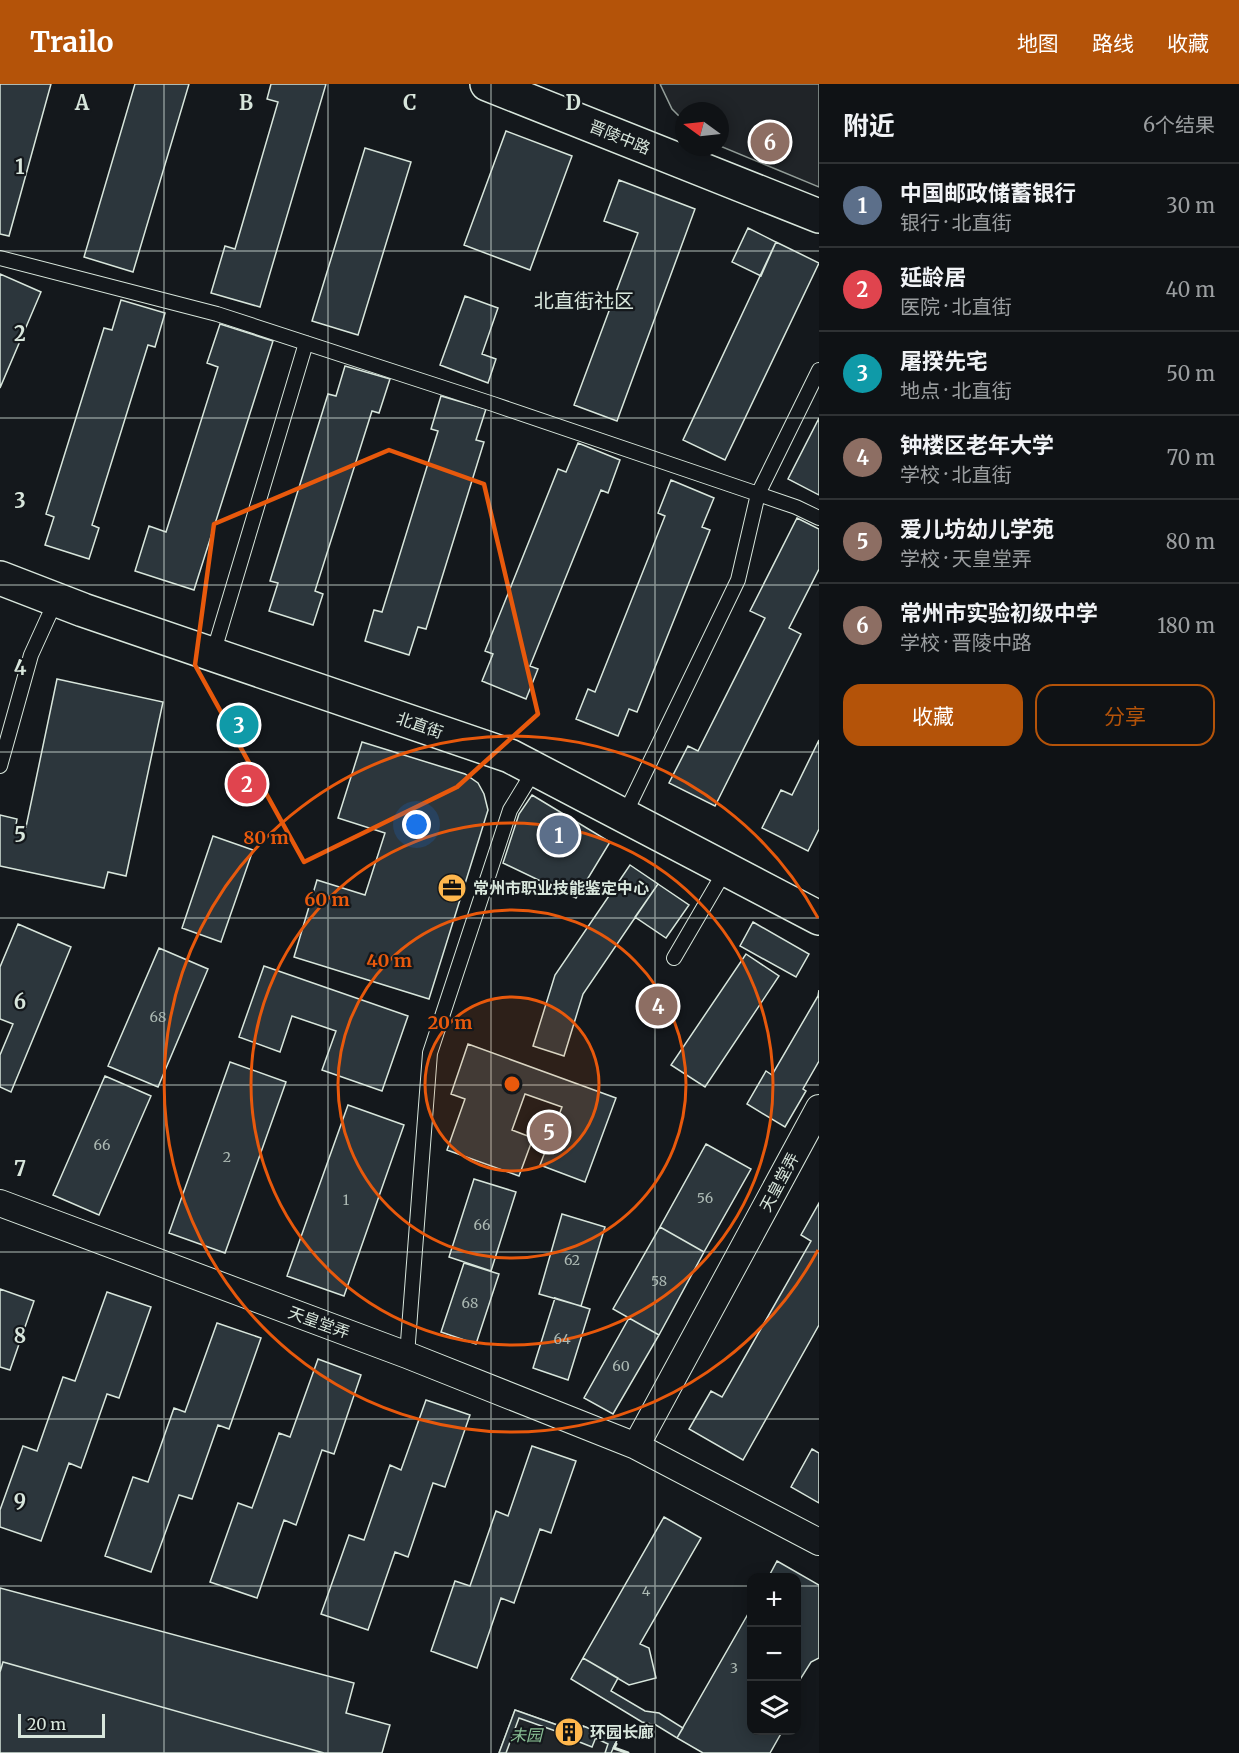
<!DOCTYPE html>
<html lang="zh">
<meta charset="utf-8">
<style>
:root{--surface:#0f1215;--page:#1d2022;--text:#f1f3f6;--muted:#9b9ea0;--line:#2f3234;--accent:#b45309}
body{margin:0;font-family:Merriweather,"Noto Sans SC",serif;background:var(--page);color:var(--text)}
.controls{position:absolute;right:18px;bottom:18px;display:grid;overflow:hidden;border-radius:12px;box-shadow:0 3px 15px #0003}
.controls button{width:54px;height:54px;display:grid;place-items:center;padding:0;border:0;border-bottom:2px solid var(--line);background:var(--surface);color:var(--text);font:30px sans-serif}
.compass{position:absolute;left:675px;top:18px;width:54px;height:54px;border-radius:50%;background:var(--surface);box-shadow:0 3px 15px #0003;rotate:285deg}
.scale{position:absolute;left:18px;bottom:15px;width:87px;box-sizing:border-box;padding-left:6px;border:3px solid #d8e6dc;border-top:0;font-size:16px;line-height:21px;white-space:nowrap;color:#d8e6dc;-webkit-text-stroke:4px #14181c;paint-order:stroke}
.you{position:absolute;left:417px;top:741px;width:21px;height:21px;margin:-15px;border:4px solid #fff;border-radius:50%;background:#1a73e8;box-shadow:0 0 0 9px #1a73e833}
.badge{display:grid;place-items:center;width:39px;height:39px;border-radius:50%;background:var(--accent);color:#fff;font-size:20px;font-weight:700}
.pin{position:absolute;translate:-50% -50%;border:3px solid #fff;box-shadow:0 2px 6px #0006}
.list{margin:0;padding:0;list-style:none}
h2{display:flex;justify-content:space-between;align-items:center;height:78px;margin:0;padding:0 24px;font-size:26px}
h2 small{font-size:20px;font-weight:400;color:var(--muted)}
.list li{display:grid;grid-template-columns:39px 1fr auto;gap:18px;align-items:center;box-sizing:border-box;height:84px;padding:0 24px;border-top:2px solid var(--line)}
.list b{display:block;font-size:22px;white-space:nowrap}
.list p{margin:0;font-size:20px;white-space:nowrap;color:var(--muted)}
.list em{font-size:20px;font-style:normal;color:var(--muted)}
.actions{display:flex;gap:12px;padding:18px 24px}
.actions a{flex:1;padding:14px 0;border:2px solid var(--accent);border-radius:18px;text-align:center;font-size:21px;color:var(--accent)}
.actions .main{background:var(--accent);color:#fff}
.icon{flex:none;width:33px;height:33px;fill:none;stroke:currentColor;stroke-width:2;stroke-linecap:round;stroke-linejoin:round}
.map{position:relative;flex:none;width:819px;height:1669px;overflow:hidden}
header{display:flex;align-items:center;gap:36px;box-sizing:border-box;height:84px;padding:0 30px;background:var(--accent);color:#fff}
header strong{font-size:28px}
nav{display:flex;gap:33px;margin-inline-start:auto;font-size:21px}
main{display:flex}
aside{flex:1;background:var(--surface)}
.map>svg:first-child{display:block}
.green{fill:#202428;stroke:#939e99;stroke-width:1.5}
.building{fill:#2c363c;stroke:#d8e6dc;stroke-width:1.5}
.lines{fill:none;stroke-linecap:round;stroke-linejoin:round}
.lane-casing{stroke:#d8e6dc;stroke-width:16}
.street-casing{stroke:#d8e6dc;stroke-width:28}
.secondary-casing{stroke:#d8e6dc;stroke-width:36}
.lane{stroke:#14181c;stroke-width:14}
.street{stroke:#14181c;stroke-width:26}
.secondary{stroke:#14181c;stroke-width:33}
.wall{stroke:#d8e6dc;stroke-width:3}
.marked{fill:none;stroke:#e8590c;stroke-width:4.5;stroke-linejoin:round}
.grid{fill:none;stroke:#d8e6dc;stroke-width:1.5;stroke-opacity:0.55}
.ring{fill:none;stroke:#e8590c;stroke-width:3}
.labels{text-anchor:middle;stroke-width:4.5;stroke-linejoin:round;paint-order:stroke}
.number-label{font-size:14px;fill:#adbab4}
.street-label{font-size:16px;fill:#d8e6dc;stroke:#14181c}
.poi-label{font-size:16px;font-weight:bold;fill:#d8e6dc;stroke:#14181c;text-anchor:start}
.park-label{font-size:16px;font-style:italic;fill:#8ac095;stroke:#14181c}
.quarter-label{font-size:20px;fill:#d8e6dc;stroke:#14181c}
.grid-label{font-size:20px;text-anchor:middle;font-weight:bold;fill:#d8e6dc;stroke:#14181c;stroke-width:4.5;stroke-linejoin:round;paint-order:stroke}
.centre{fill:#e8590c;stroke:#14181c;stroke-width:3}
.ring-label{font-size:18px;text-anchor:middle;font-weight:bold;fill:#e8590c;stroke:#14181c;stroke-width:4.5;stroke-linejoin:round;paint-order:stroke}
</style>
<header>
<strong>Trailo</strong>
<nav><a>地图</a><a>路线</a><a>收藏</a></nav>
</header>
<main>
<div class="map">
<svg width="819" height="1669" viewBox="0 0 819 1669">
<rect width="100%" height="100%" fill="#14181c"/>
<path class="green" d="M660,0H819V103L720,62V27H684V37L672,25Z
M515,1626L580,1649L583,1642L617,1656L614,1664L628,1669H499Z"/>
<path class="building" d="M0,0H51L9,152L0,150Z
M135,0H189L133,188L84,173Z
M271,0H326L260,223L211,209L225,162L235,165L278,18L267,15Z
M506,47L572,72L530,186L464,161Z
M365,64L411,78L358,251L312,237Z
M619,96L695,125L617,337L574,321L638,149L604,137Z
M748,144L776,158L761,192L732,178Z
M776,158L819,179L725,376L683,356Z
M0,190L41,208L0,304Z
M465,212L498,224L482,270L496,275L488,299L440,281Z
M121,216L165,229L155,263L148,261L92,441L99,444L89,475L45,461L54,433L46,430L104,244L112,246Z
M220,240L273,257L194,506L135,487L149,442L166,448L218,283L207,279Z
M345,282L390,295L379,329L372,327L315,507L323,510L313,541L269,527L278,499L270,497L328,310L336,312Z
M441,312L486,325L476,356L484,358L426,545L418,543L409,571L365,557L374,526L382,528L438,347L431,345Z
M819,334V411L788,395Z
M578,359L620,376L608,409L601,406L530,582L538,585L526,615L482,597L493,570L485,567L558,385L566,388Z
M671,396L714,414L702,443L710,446L637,628L629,625L618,652L576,635L588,605L595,608L665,432L658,429Z
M797,434L819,445V485L789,544L801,550L715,722L669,699L688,662L698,667L765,534L750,527Z
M57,595L163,618L126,792L108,788L104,804L0,782V731L17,735L16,741L26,743Z
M819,656V745L808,767L762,744L781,706L792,711Z
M362,658L465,690L478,699L484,710L488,726L429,915L294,873L317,796L365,811L385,749L338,734Z
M532,711L610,758L576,814L503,779L519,730Z
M213,752L253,766L221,858L182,844Z
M630,781L658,800L583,910L564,972L533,962L555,891Z
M658,800L689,821L666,854L635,833Z
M753,838L809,870L796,893L740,862Z
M18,840L71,863L11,1008L0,1003V971L13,940L0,935V883Z
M159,864L208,885L158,1003L108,982Z
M746,870L779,892L705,1003L671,981Z
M264,882L408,932L382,1007L322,986L336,947L292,932L280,968L239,953Z
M819,906V977L803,1005L806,1007L785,1043L747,1020L766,987L772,991L818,912Z
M468,960L616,1014L585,1098L540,1081L562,1023L525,1010L512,1046L533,1054L519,1092L447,1066L465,1015L451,1010Z
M230,978L286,998L225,1169L169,1149Z
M105,992L151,1012L99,1131L53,1111Z
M348,1021L404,1041L344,1212L287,1192Z
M706,1060L751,1085L704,1168L660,1143Z
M474,1095L516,1108L491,1187L449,1173Z
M819,1119V1241L743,1376L689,1345L711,1307L722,1313L811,1157L801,1151Z
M562,1130L605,1143L581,1222L539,1210Z
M660,1143L704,1168L659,1251L613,1225Z
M464,1179L499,1190L476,1260L441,1248Z
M0,1205L34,1217L10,1286L0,1283Z
M107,1208L151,1223L119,1314L107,1310L81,1384L69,1379L41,1457L0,1443V1426L23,1362L37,1367L63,1293L75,1297Z
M555,1214L590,1225L568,1296L533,1284Z
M629,1234L659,1251L613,1330L584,1314Z
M217,1239L261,1254L229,1345L218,1341L192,1415L179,1411L151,1488L105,1472L133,1393L148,1398L174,1324L185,1328Z
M318,1275L361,1291L334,1370L322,1366L296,1441L284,1436L257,1514L210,1498L238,1419L252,1424L279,1349L290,1353Z
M426,1316L470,1331L445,1403L433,1399L408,1473L395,1468L368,1546L321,1530L349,1451L364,1456L390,1381L401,1386Z
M532,1362L576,1377L551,1449L540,1445L514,1519L501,1514L477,1584L431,1567L455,1497L470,1502L496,1427L508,1432Z
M812,1365L819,1369V1419L791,1403Z
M664,1433L701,1454L640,1560L649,1564L656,1594L629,1601L583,1574Z
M777,1477L819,1501V1574L811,1578L796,1602V1494H768Z
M0,1504L354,1599L346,1629L390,1641L382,1669H324L3,1578L0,1588Z
M752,1523V1646H783L770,1669H703L677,1654Z
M583,1574L618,1594L611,1607L645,1627L659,1629L683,1644L677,1654L656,1641L642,1638L571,1595Z
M3,1578L324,1669H0V1588Z
M515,1626L580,1649L578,1655L519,1634L506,1669H499Z
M583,1642L598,1648L592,1663L577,1657Z
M598,1648L617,1656L611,1669H605L608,1660L595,1654Z"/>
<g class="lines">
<g class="lane-casing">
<path id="lane" d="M0,174L217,230L493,320L758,410L796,423L819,434
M213,570L306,259
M0,682L31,571L56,516
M624,732L738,496L758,410L819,286
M674,874L726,785
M407,1271L430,969L510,726L535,685"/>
</g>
<g class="street-casing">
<path id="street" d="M0,1119L407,1271L636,1362L819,1458
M636,1362L819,1024"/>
</g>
<g class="secondary-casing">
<path id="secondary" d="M487,0L819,132
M0,494L83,526L510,672L819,834"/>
</g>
<use href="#lane" class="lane"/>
<use href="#street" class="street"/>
<use href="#secondary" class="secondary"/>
<path class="wall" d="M616,1660L614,1664L628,1669"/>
</g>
<path class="marked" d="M389,366L484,400L538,630L457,703L304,778L195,581L214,440Z"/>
<path class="grid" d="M164,0V1669M328,0V1669M491,0V1669M655,0V1669M0,167H819M0,334H819M0,501H819M0,668H819M0,834H819M0,1001H819M0,1168H819M0,1335H819M0,1502H752M796,1502H819"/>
<circle cx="512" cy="1000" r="87" fill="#e8590c" fill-opacity=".12"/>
<g class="ring">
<circle cx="512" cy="1000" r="87"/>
<circle cx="512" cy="1000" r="174"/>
<circle cx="512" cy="1000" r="261"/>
<path d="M818 1166A348 348 0 1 1 818 834"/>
</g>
<defs>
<g id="office-disc" transform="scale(1.5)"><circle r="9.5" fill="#ffb74d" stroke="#14181c"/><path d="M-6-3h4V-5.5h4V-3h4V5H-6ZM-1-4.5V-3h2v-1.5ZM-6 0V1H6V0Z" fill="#111"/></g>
<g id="building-disc" transform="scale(1.5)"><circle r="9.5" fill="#ffb74d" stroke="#14181c"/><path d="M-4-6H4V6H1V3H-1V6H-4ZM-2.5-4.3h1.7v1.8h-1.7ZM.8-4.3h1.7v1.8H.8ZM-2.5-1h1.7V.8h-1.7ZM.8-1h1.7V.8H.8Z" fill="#111"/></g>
</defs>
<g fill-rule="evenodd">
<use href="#office-disc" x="452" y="804"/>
<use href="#building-disc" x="569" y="1648"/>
</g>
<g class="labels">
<g class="number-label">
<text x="158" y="938">68</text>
<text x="102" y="1066">66</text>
<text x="227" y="1078">2</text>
<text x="705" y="1119">56</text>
<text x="346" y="1121">1</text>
<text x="482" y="1146">66</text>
<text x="572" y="1181">62</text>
<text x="659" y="1202">58</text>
<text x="470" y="1224">68</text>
<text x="562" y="1260">64</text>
<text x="621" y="1287">60</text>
<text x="646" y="1512">4</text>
<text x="734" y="1589">3</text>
</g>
<g class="street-label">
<text transform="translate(620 53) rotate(22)" y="6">晋陵中路</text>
<text transform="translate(420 641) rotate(19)" y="6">北直街</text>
<text transform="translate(779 1098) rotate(-62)" y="6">天皇堂弄</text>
<text transform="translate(319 1238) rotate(20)" y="6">天皇堂弄</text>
</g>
<g class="poi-label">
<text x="473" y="810">常州市职业技能鉴定中心</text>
<text x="590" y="1654">环园长廊</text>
</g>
<g class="park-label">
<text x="526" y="1657">未园</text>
</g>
<g class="quarter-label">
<text x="584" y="224">北直街社区</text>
</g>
</g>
<g class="grid-label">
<text x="82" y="26">A</text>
<text x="246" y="26">B</text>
<text x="410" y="26">C</text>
<text x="573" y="26">D</text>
<text x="20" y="90">1</text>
<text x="20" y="257">2</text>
<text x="20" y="424">3</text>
<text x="20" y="591">4</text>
<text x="20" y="758">5</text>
<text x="20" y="925">6</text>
<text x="20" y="1092">7</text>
<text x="20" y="1259">8</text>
<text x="20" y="1425">9</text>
</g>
<circle cx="512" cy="1000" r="9" class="centre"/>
<g class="ring-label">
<text x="266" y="760">80 m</text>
<text x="327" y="822">60 m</text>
<text x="389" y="883">40 m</text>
<text x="450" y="945">20 m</text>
</g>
</svg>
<div class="controls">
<button>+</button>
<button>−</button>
<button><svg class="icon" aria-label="layers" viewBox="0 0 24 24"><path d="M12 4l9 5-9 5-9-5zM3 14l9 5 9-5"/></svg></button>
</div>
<svg class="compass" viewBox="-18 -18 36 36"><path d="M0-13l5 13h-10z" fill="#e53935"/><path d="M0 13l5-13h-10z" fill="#9b9ea0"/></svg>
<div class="scale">20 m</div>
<div class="you"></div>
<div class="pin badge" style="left:559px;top:751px;background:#5c6f8a">1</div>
<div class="pin badge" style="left:247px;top:700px;background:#e0444e">2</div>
<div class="pin badge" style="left:239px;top:641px;background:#0f9aa8">3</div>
<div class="pin badge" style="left:658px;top:922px;background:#8d6e63">4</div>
<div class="pin badge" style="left:549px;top:1048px;background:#8d6e63">5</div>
<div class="pin badge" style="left:770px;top:58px;background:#8d6e63">6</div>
</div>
<aside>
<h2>附近<small>6个结果</small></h2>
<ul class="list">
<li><span class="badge" style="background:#5c6f8a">1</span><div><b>中国邮政储蓄银行</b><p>银行 · 北直街</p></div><em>30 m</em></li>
<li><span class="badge" style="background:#e0444e">2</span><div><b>延龄居</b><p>医院 · 北直街</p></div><em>40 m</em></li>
<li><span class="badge" style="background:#0f9aa8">3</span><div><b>屠揆先宅</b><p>地点 · 北直街</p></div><em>50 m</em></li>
<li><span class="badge" style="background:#8d6e63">4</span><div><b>钟楼区老年大学</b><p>学校 · 北直街</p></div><em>70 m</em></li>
<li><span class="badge" style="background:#8d6e63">5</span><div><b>爱儿坊幼儿学苑</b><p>学校 · 天皇堂弄</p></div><em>80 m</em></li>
<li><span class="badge" style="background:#8d6e63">6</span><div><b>常州市实验初级中学</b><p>学校 · 晋陵中路</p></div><em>180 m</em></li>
</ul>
<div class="actions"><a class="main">收藏</a><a>分享</a></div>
</aside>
</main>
